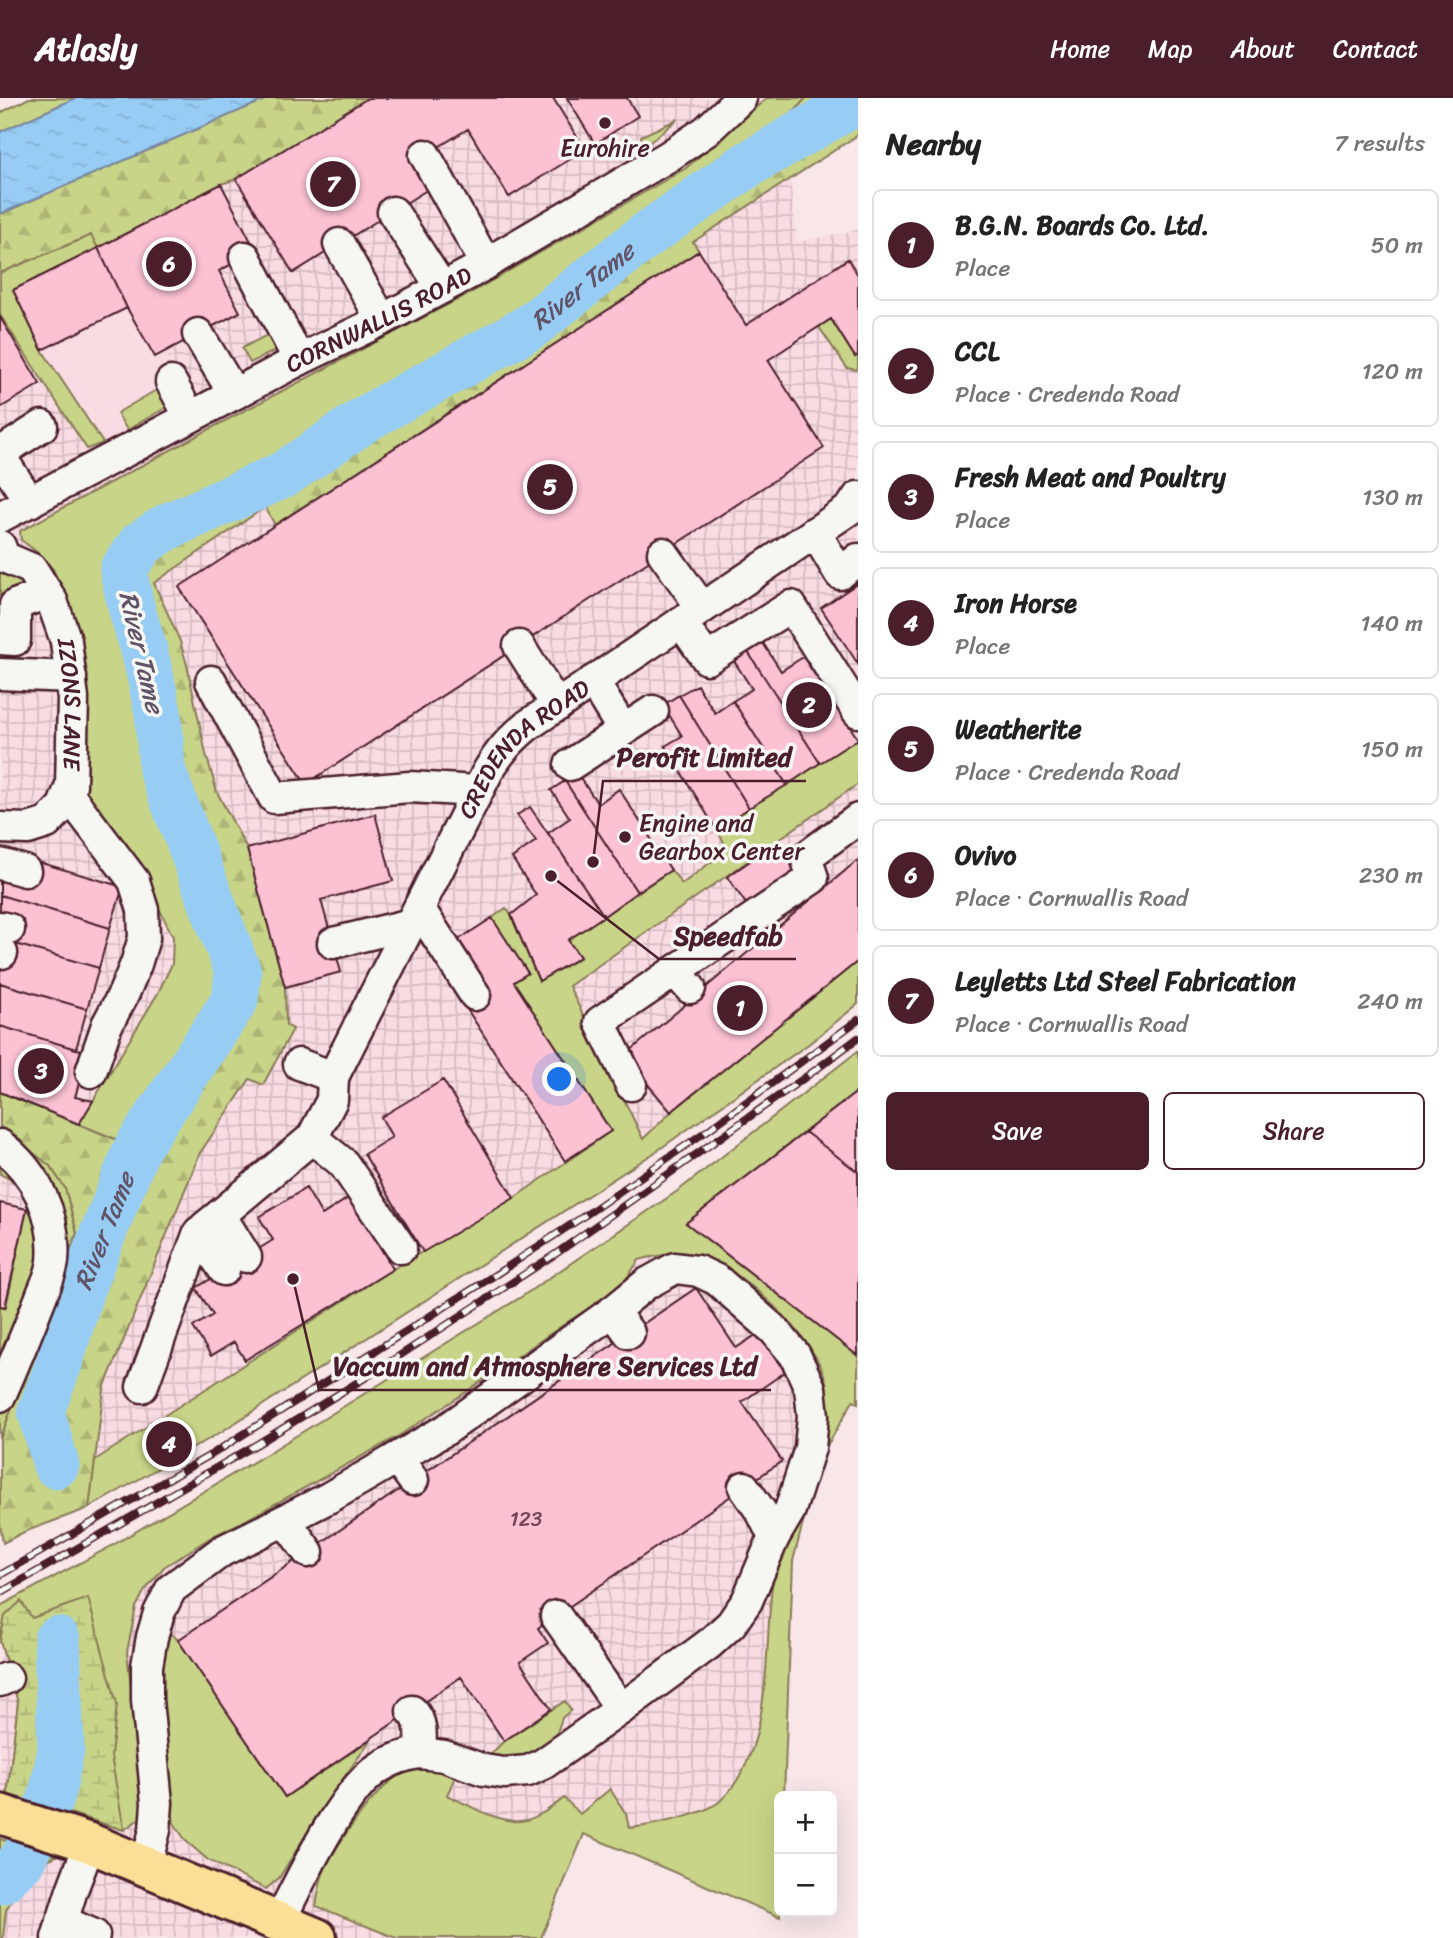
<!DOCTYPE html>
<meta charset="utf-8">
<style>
:root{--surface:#fff;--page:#f6f6f6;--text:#222;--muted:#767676;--line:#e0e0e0;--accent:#4a1f2b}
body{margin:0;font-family:Sriracha,sans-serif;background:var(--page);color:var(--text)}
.controls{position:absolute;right:21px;bottom:21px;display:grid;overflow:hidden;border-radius:10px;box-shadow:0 7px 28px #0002}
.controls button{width:63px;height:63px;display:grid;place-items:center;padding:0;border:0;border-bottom:2px solid var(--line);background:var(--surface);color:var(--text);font:35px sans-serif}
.you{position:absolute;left:560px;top:982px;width:24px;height:24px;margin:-18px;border:5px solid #fff;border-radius:50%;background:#1a73e8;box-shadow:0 0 0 10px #1a73e833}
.badge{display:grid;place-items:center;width:46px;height:46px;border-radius:50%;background:var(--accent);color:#fff;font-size:23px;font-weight:700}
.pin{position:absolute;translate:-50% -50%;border:4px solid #fff;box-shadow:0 2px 7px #0006}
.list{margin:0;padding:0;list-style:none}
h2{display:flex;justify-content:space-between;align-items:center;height:91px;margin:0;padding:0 28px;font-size:30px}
h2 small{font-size:23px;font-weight:400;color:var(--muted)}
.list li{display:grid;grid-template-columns:46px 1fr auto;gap:21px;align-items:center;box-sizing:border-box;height:112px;margin:0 14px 14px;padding:0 14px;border:2px solid var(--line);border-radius:10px}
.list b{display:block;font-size:26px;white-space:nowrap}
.list p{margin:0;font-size:23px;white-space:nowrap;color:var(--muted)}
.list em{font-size:23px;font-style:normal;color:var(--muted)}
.actions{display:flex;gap:14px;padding:21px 28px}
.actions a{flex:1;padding:16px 0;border:2px solid var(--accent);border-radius:10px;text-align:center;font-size:24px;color:var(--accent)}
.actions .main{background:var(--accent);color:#fff}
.map{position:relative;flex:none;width:858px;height:1840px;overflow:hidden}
header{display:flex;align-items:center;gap:42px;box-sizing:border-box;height:98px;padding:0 35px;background:var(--accent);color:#fff}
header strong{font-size:33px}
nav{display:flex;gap:38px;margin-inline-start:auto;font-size:24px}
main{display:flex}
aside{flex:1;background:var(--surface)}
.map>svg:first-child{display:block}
.built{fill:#f9dbe3}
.industrial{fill:url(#industrial-grid)}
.green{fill:#c8d487;stroke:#897a59;stroke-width:2}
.forest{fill:url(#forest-firs);stroke:#897a59;stroke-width:2}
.wetland{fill:url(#wetland-marsh);stroke:#897a59;stroke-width:2}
.water{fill:url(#water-ripples);stroke:#7887a4;stroke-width:2}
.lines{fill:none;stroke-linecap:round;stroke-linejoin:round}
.river{stroke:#97cdf5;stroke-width:47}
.building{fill:#fcc2d4;stroke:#4a1f2b;stroke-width:2}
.minor-casing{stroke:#4a1f2b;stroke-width:35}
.major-casing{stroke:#4a1f2b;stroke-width:44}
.minor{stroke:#f6f6f2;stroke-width:30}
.major{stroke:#fbdf96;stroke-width:38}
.rail-casing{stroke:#4a1f2b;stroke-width:8}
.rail{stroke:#f6f6f2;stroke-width:5;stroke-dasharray:16;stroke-linecap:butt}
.poi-dot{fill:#4a1f2b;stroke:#f6f6f2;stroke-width:2.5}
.labels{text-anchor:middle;stroke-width:7;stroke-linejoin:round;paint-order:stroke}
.number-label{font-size:21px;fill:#764855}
.poi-label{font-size:24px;fill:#4a1f2b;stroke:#f6f6f2}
.street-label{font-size:24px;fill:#4a1f2b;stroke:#f6f6f2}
.water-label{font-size:26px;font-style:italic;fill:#615368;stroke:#f6f6f2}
.leader{fill:none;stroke:#4a1f2b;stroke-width:2.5}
.callout-dot{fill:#4a1f2b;stroke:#f6f6f2;stroke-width:2.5}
.callout-label{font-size:26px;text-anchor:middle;font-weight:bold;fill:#4a1f2b;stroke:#f6f6f2;stroke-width:7;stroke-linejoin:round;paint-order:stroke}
</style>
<header>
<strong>Atlasly</strong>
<nav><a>Home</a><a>Map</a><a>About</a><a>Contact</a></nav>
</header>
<main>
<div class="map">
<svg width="858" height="1840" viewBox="0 0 858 1840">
<defs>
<pattern id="industrial-grid" width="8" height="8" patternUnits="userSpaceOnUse" patternTransform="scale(1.75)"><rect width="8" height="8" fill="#f9dbe3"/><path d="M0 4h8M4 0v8" fill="none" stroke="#d7bcc3"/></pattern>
<pattern id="forest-firs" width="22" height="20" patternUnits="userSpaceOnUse" patternTransform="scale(1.75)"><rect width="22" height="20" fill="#c8d487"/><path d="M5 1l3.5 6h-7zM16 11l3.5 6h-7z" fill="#adb675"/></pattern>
<pattern id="wetland-marsh" width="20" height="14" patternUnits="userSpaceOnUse" patternTransform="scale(1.75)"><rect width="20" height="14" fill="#c8d487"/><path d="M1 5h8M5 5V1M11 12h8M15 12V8" fill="none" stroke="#adb675"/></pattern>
<pattern id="water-ripples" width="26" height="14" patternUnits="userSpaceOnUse" patternTransform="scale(1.75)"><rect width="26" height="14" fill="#97cdf5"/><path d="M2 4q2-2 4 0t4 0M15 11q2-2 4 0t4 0" fill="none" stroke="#84b0d2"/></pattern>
</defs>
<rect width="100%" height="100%" fill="#f8e6e9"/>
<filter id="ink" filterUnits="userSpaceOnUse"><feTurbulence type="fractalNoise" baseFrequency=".0143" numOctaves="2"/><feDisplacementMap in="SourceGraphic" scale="14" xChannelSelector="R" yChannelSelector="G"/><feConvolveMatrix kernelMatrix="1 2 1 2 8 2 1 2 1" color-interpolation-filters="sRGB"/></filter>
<g filter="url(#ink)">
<path class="built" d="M92,137L179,279L216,327L107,387L87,351L0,175Z"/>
<path class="industrial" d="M368,0H767L686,70L472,194L217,327L179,279L165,254L155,259L127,210L92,137L221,86L236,81Z
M790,83L797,144L858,132V863L671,1014L643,1041L93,1377L104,1290L173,1119L200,1055L251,980L263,987L286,927L285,889L247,751L217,694L206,656L195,600L180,543L154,485L265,409L275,427L699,153L693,144Z
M0,217L87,351L107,387L76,404L21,442L37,454L52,471L79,534L86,571L84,668L157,806L172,841V866L158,895L79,1026L0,994Z
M858,993V1305L853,1303L820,1360L793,1463L784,1698H779L780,1819L584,1736L541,1840H3L6,1812L30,1769L55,1758L37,1752L60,1712L124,1732L88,1500L686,1125Z
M0,1076L26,1090L27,1111L0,1251Z
M0,1543L18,1604L7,1698L13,1700L0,1729Z"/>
<path class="green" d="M29,0H76L0,34V15Z
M767,0H806L747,67L644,139L530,229L367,320L283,377L167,429L132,512L145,555L158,614L162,672L238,874L235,902L137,1050L79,1026L158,895L172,866L173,839L157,806L84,694L86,571L79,534L53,471L37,454L21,442L20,433L217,327L472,194L686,70Z
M678,21L644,49L641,38Z
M92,137L98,150L13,192L42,252L103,345L87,351L0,217V175Z
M831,221L855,259L858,257V270L856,272L847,270L819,229Z
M275,233L283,249L250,265L242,250Z
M163,288L174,305L127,332L117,315Z
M10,472L28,489L0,497V474Z
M858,641V686L569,888L643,1041L671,1014L858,863V906L810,945L654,1055L221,1334L89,1410L95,1362L393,1171L514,1100L611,1033L514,884L528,875L492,820L506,810L511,817L539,883L580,860L568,842L671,772L682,786L728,751L716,731Z
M858,953V993L686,1125L858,1258V1305L853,1303L820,1360L793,1463L784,1698H779L780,1819L584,1736L541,1840H396L316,1808C318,1798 319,1786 323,1776C334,1748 383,1677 414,1670C429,1667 442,1672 456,1677L447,1697C466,1706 499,1725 520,1723C536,1722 552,1709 564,1700L580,1716L610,1691L626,1716L629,1730C650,1728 705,1717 720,1703C777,1650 762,1544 774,1473C777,1456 785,1439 791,1423C802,1391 814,1359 825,1327C826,1313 828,1298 826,1284C818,1242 743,1171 703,1160C681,1154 662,1156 639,1162L626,1181L602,1202L566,1225L460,1298L397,1339L248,1421L213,1438L164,1469L145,1492L136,1509L127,1554L144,1707L139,1721L124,1732L60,1712L7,1699L18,1604L0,1543V1508L108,1450L265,1357L521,1199L679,1092Z
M0,1028L50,1068L65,1090L77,1135L0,1341V1208L6,1209L27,1111L26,1090L0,1076Z
M162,1527L178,1542L285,1699L371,1641L323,1710L279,1780L266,1791L208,1762L186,1743L174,1725L162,1651L159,1608Z
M565,1603L571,1612L562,1620L554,1643L532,1657L518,1662L488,1659L504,1643Z"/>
<path class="forest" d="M269,0H368L236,81L221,86L98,150L91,137L0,175V116Z
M806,0H858V37L693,144L699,153L275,427L265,409L154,485L180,543L187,567L206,656L217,694L247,751L285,889L286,927L293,931L263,987L250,981L200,1055L104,1290L89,1410L24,1434L3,1445L0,1426V1342L77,1135L65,1090L50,1068L0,1028V994L137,1050L235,902L238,874L162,672L158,614L145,555L132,512L123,472L141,446L167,429L283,377L367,320L530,229L644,139L747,67Z
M0,1741L57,1758L30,1769L6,1812L3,1840H0Z"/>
<path class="wetland" d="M88,1500L117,1606L111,1658L124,1732L60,1712L7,1699L18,1604L0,1543L5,1518L21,1503L32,1520Z"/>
<path class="water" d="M76,0H269L0,116V34Z"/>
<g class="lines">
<g class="river">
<path id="s1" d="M56,1367L41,1313L60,1263L80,1194L137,1050L235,902L238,874L162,672L158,614L145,555L132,512L123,472L141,446L167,429L283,377L367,320L530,229L644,139L747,67L858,3"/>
<path d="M0,1783L23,1762L51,1701L61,1652L57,1542"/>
</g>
</g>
<path class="building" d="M368,0H553L585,52L509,99L468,31L414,64L430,90L293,175L236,81Z
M567,0H627L638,18L595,46Z
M221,86L256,153L219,173L240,214L155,259L127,210L98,150Z
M98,150L127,210L42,252L13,192Z
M699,153L746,227L848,161L858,177V257L855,259L831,221L768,262L824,350L306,686L179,489Z
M0,219L40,286L0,310Z
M858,485V566L821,510Z
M763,545L781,573L803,559L858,641L820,665L748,554Z
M748,554L820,665L787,687L733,603L752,591L734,563Z
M697,587L715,615L733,603L787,687L749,710L679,597Z
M679,597L749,710L716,731L665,648L682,638L663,607Z
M577,675L598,706L619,691L671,772L637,794L565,683Z
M565,683L637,794L604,818L548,735L570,720L551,692Z
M530,709L604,818L568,842L580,859L539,883L511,817L536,797L512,760L536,743L517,717Z
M375,716L393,783L321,802L341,874L285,889L247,751Z
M779,743L799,771L747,807L727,779Z
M28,761L123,789L110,830L0,797V781Z
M858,762V863L671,1014L624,958Z
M0,797L110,830L99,870L5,843L13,818L0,815Z
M492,820L528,875L514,884L611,1033L565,1063L463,905L488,888L458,842Z
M5,843L99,870L87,911L0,885V863Z
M0,885L87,911L76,951L0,928Z
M0,928L76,951L88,953L75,999L93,1003L79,1026L0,994Z
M443,982L514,1100L423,1154L364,1056L392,1039L381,1019Z
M858,993V1074L805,1034Z
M805,1034L858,1074V1258L686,1125Z
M306,1090L322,1117L350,1099L393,1171L245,1262L234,1244L211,1258L193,1229L213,1217L196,1190L273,1142L259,1119Z
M0,1105L27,1111L5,1209L0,1208Z
M696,1190L736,1250L759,1235L785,1274L742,1304L782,1363L538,1530L548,1545L520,1564L551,1611L504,1643L461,1579L285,1699L178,1542Z"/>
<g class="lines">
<g class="minor-casing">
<g id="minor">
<path d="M425,57L486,166"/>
<path d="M393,114L442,190"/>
<path d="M339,146L382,222"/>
<path d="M245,159L299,262"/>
<path d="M198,236L234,296"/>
<path d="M171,284L190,319"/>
<path d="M0,355L42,328"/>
<path d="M0,358L30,404"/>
<path id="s2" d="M0,419L299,262L382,222L470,175L669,58L706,33L741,0"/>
<path d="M815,434L840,476L858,461"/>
<path id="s3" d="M0,448L4,459L32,471L52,503L66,543L73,600L71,687L63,708L47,725L28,731L0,730"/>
<path d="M663,455L702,510"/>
<path d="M681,524L707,561L791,508L858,614"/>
<path d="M0,541L15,542V507L47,495"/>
<path d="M519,548L557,608"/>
<path d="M0,576L71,579"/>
<path d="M211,583L274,700L410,689L477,693"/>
<path d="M593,583L623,632"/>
<path d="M570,667L653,613"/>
<path d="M68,696L134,783L143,812L144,840L136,866L124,895L107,927L91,974"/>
<path d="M0,766L25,773"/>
<path d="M419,810L475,897"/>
<path d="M0,829L9,831"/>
<path d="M333,845L411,826"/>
<path d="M0,854L2,855"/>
<path d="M675,873L813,780L806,759L858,721"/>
<path id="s4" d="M299,966L333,979L488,673C500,653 510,642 528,627L850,411L858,399"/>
<path d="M631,987L600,924L675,873L690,890"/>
<path d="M312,1040L332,1002L333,979"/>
<path d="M0,1047C36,1074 57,1118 53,1163C52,1175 45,1188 41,1199C28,1232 15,1265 0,1298"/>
<path d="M220,1117L312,1040L343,1065L401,1150"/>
<path d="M205,1129L220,1117L246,1159"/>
<path d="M613,1213L646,1186L675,1170L698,1173L717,1182L774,1232L795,1257L810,1290L813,1318L810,1350L790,1412L774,1439L762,1415L744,1389"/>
<path d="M142,1289L199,1134L224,1172"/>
<path d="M397,1360L447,1331L613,1213L629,1235"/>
<path d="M285,1422L330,1399L397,1360L413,1382"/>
<path d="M556,1518L621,1611L709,1546L731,1526L747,1503L774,1439"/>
<path d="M0,1583L7,1580"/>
<path d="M412,1613C423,1623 421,1641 420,1655L444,1658L484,1672L504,1675L528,1673L543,1666L621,1611"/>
<path d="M146,1767L155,1732L157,1705L147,1602V1568L152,1539L159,1515L171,1491L222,1453L285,1422L308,1454"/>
<path d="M62,1823L94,1837"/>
<path d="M279,1824C300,1783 342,1692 380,1669C393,1661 405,1657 420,1655"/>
<path d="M57,1840L72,1792L90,1745"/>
</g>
</g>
<g class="major-casing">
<path id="major" d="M0,1716L90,1745L317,1840"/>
</g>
<use href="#minor" class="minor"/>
<use href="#major" class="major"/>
<g class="rail-casing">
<path id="rail" d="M0,1477L214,1355L498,1175L590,1114L708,1032L858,922
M0,1495L259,1345L376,1273L557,1155L814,973L858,940"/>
</g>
<use href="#rail" class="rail"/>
</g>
</g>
<g class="poi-dot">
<circle cx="605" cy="25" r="7"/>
<circle cx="625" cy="739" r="7"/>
</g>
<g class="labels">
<g class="number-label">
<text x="526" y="1428">123</text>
</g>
<g class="poi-label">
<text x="605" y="58">Eurohire</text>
<text x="639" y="733" text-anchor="start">Engine and<tspan x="639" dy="28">Gearbox Center</tspan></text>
</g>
<g class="street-label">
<text dy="8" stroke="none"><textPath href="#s2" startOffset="427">CORNWALLIS ROAD</textPath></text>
<text dy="8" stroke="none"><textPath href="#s3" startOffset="186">IZONS LANE</textPath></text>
<text dy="8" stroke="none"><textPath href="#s4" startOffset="420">CREDENDA ROAD</textPath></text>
</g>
<g class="water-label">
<text dy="9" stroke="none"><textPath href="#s1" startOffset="1507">River Tame</textPath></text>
<text transform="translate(142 554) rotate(77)" y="9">River Tame</text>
<text dy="9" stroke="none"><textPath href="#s1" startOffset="247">River Tame</textPath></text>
</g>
</g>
<path class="leader" d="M593 764L603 683H806M551 778L659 861H796M293 1181L319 1292H771"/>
<g class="callout-dot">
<circle cx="593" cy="764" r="7"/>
<circle cx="551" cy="778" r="7"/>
<circle cx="293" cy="1181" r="7"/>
</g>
<g class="callout-label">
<text x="704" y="668">Perofit Limited</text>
<text x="728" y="847">Speedfab</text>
<text x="545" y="1277">Vaccum and Atmosphere Services Ltd</text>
</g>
</svg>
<div class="controls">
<button>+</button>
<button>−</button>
</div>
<div class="you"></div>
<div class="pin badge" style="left:740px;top:910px">1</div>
<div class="pin badge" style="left:809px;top:607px">2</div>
<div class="pin badge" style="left:41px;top:973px">3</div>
<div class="pin badge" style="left:169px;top:1346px">4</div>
<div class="pin badge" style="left:550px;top:389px">5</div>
<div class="pin badge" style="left:169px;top:166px">6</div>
<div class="pin badge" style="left:333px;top:86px">7</div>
</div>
<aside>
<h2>Nearby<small>7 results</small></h2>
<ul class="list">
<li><span class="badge">1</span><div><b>B.G.N. Boards Co. Ltd.</b><p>Place</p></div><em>50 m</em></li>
<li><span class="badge">2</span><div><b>CCL</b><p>Place · Credenda Road</p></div><em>120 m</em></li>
<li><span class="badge">3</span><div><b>Fresh Meat and Poultry</b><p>Place</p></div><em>130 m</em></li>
<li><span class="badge">4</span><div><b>Iron Horse</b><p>Place</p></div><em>140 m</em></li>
<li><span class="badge">5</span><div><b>Weatherite</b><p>Place · Credenda Road</p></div><em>150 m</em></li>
<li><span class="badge">6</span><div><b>Ovivo</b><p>Place · Cornwallis Road</p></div><em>230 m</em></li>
<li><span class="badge">7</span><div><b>Leyletts Ltd Steel Fabrication</b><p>Place · Cornwallis Road</p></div><em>240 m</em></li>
</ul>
<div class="actions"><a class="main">Save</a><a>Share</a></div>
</aside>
</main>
